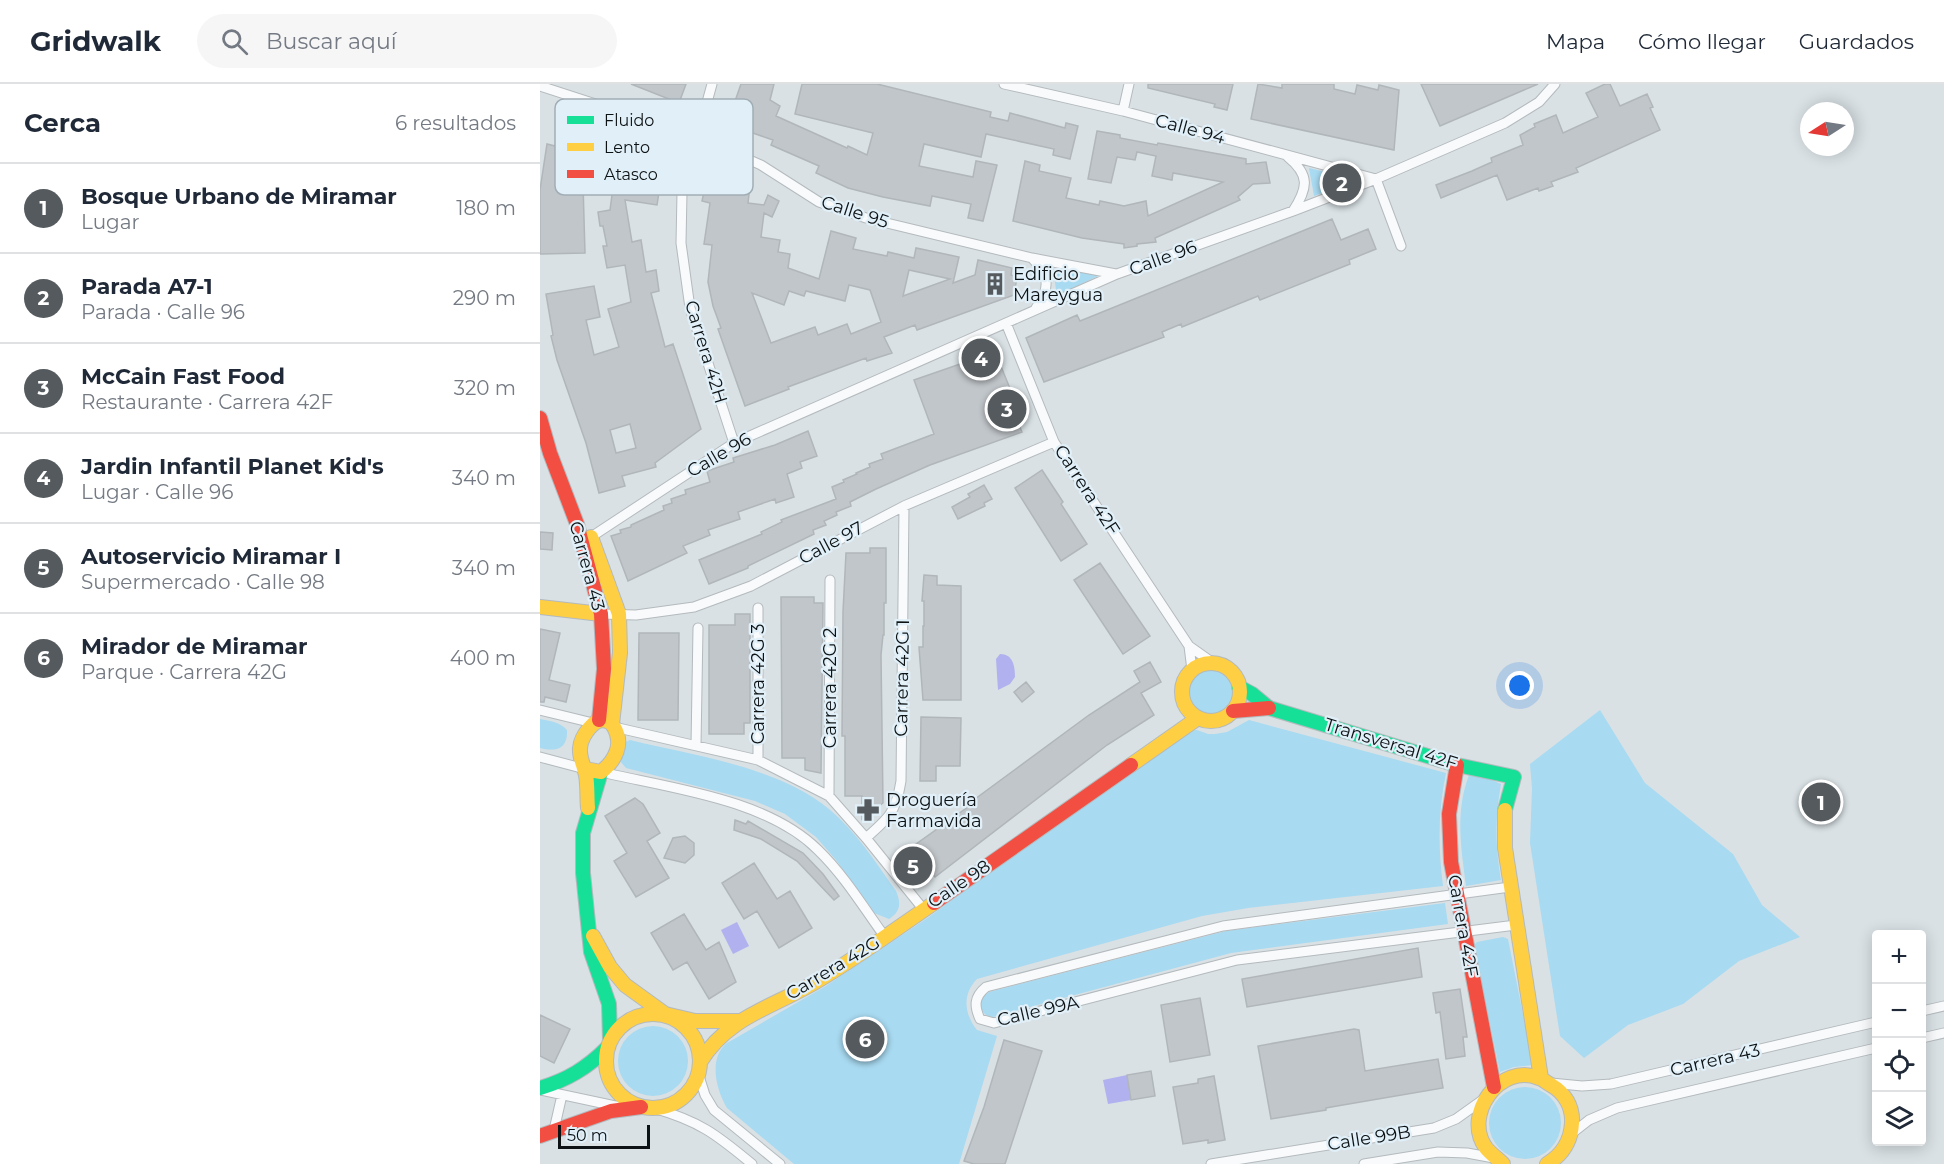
<!DOCTYPE html>
<html lang="es">
<meta charset="utf-8">
<style>
:root{--surface:#fff;--page:#f6f6f7;--text:#1f2937;--muted:#747a83;--line:#e0e1e3;--accent:#545a5d}
body{margin:0;font-family:Montserrat,sans-serif;background:var(--page);color:var(--text)}
.controls{position:absolute;right:18px;bottom:18px;display:grid;overflow:hidden;border-radius:6px;box-shadow:0 3px 15px #0003}
.controls button{width:54px;height:54px;display:grid;place-items:center;padding:0;border:0;border-bottom:2px solid var(--line);background:var(--surface);color:var(--text);font:30px sans-serif}
.compass{position:absolute;left:1260px;top:18px;width:54px;height:54px;border-radius:50%;background:var(--surface);box-shadow:0 3px 15px #0003;rotate:258deg}
.scale{position:absolute;left:18px;bottom:15px;width:92px;box-sizing:border-box;padding-left:6px;border:3px solid #0d1214;border-top:0;font-size:16px;line-height:21px;white-space:nowrap;color:#0d1214;-webkit-text-stroke:4px #e1f0f8;paint-order:stroke}
.you{position:absolute;left:980px;top:602px;width:21px;height:21px;margin:-15px;border:4px solid #fff;border-radius:50%;background:#1a73e8;box-shadow:0 0 0 9px #1a73e833}
.badge{display:grid;place-items:center;width:39px;height:39px;border-radius:50%;background:var(--accent);color:#fff;font-size:20px;font-weight:700}
.pin{position:absolute;translate:-50% -50%;border:3px solid #fff;box-shadow:0 2px 6px #0006}
.list{margin:0;padding:0;list-style:none}
h2{display:flex;justify-content:space-between;align-items:center;height:78px;margin:0;padding:0 24px;font-size:26px}
h2 small{font-size:20px;font-weight:400;color:var(--muted)}
.list li{display:grid;grid-template-columns:39px 1fr auto;gap:18px;align-items:center;box-sizing:border-box;height:90px;padding:0 24px;border-top:2px solid var(--line)}
.list b{display:block;font-size:22px;white-space:nowrap}
.list p{margin:0;font-size:20px;white-space:nowrap;color:var(--muted)}
.list em{font-size:20px;font-style:normal;color:var(--muted)}
.icon{flex:none;width:33px;height:33px;fill:none;stroke:currentColor;stroke-width:2;stroke-linecap:round;stroke-linejoin:round}
.map{position:relative;flex:none;width:1404px;height:1080px;overflow:hidden}
header{display:flex;align-items:center;gap:36px;box-sizing:border-box;height:84px;padding:0 30px;background:var(--surface);border-bottom:2px solid var(--line)}
header strong{font-size:28px}
nav{display:flex;gap:33px;margin-inline-start:auto;font-size:21px}
.search{width:420px;height:54px;background:var(--page);display:flex;align-items:center;gap:15px;box-sizing:border-box;padding:0 21px;border-radius:33px;color:var(--muted);font-size:22px}
main{display:flex}
aside{flex:1;background:var(--surface)}
.map>svg:first-child{display:block}
.green{fill:#a8daf1}
.water{fill:#b0b1ee}
.building{fill:#c1c6ca;stroke:#b0b6ba;stroke-width:1.5;fill-rule:evenodd}
.lines{fill:none;stroke-linecap:round;stroke-linejoin:round}
.street-casing{stroke:#b4babd;stroke-width:11}
.fast-casing{stroke:#b4babd;stroke-width:16}
.slow-casing{stroke:#b4babd;stroke-width:16}
.jam-casing{stroke:#b4babd;stroke-width:16}
.street{stroke:#f9fafb;stroke-width:9}
.fast{stroke:#16e098;stroke-width:14}
.slow{stroke:#ffcf43;stroke-width:14}
.jam{stroke:#f24e42;stroke-width:14}
.labels{text-anchor:middle;stroke-width:4.5;stroke-linejoin:round;paint-order:stroke}
.street-label{font-size:18px;fill:#0d1214;stroke:#e1f0f8}
.poi-label{font-size:18px;fill:#0d1214;stroke:#e1f0f8;text-anchor:start}
.key{fill:#e1f0f8;stroke:#a1adb4;stroke-width:1.5}
.key-label{font-size:16px;fill:#0d1214}
</style>
<header>
<strong>Gridwalk</strong>
<div class="search"><svg class="icon" aria-label="search" viewBox="0 0 24 24"><circle cx="10" cy="10" r="6"/><path d="M15 15l6 6"/></svg>Buscar aquí</div>
<nav><a>Mapa</a><a>Cómo llegar</a><a>Guardados</a></nav>
</header>
<main>
<aside>
<h2>Cerca<small>6 resultados</small></h2>
<ul class="list">
<li><span class="badge">1</span><div><b>Bosque Urbano de Miramar</b><p>Lugar</p></div><em>180 m</em></li>
<li><span class="badge">2</span><div><b>Parada A7-1</b><p>Parada · Calle 96</p></div><em>290 m</em></li>
<li><span class="badge">3</span><div><b>McCain Fast Food</b><p>Restaurante · Carrera 42F</p></div><em>320 m</em></li>
<li><span class="badge">4</span><div><b>Jardin Infantil Planet Kid's</b><p>Lugar · Calle 96</p></div><em>340 m</em></li>
<li><span class="badge">5</span><div><b>Autoservicio Miramar I</b><p>Supermercado · Calle 98</p></div><em>340 m</em></li>
<li><span class="badge">6</span><div><b>Mirador de Miramar</b><p>Parque · Carrera 42G</p></div><em>400 m</em></li>
</ul>
</aside>
<div class="map">
<svg width="1404" height="1080" viewBox="0 0 1404 1080">
<rect width="100%" height="100%" fill="#d9e1e5"/>
<path class="green" d="M769,84L818,96L774,112Z
M513,185L560,191L517,212Z
M646 608a25 25 0 1 1 50 0a25 25 0 1 1-50 0Z
M1060,626L1105,699L1193,770L1222,821L1260,853L1199,877L1143,920L1088,941L1044,974L1020,952L990,759L992,705L990,680Z
M0,635C10,637 20,638 27,646C28,665 16,668 0,664Z
M709,636L906,689C898,727 898,763 903,802L708,824L662,832L437,895C422,910 424,930 437,946L457,952L419,1080H254L187,1024C176,1006 168,974 187,959L286,902L389,833L641,648L657,646L668,650H675L687,648Z
M90,656C155,672 236,682 289,725C316,747 336,779 356,807C361,818 361,828 349,835L334,829L296,776L276,753L245,730L215,717L86,684L80,677L82,660Z
M929,691L947,694L961,700C955,733 955,763 961,796L926,802C921,763 915,728 929,691Z
M905,819L908,840L691,869L453,933C442,932 440,924 441,914L449,908L686,847Z
M963,853L968,855L993,981L974,983L960,988L934,861L937,858Z
M78 977a35 35 0 1 1 70 0a35 35 0 1 1-70 0Z
M949 1039a36 36 0 1 1 72 0a36 36 0 1 1-72 0Z"/>
<path class="water" d="M460,570C473,570 475,582 475,593L470,600L458,606L456,575Z
M197,838L209,862L193,870L181,846Z
M587,991L591,1016L568,1020L563,996Z"/>
<path class="building" d="M91,0H146L139,19Z
M201,0H234L230,16L240,22L236,32L307,64L308,62L327,71L333,49L255,30L262,0H337L451,28L450,33L468,37L470,29L525,44L526,39L538,42L530,75L513,71L514,65L446,50L441,73L384,60L379,82L433,93L436,77L457,81L443,137L428,134L431,120L392,112L390,122L343,113L308,104L276,89L279,82L231,61L233,56L187,40Z
M608,0H693L687,26L674,23L675,20L608,4Z
M718,0L742,4V0H794V5L815,10L817,1L838,6L839,1L859,6L854,66L711,35Z
M881,0H998L900,42Z
M1065,0H1070L1080,22L1107,10L1113,23L1110,24L1120,46L1036,84L1038,88L1011,98L1013,102L999,107L998,104L967,116L957,91L901,114L896,101L932,87L952,78L951,74L983,61L980,51L995,43L994,40L1016,31L1023,49L1058,33L1046,9Z
M62,38L123,60L113,93L121,95L117,121L85,116L92,158L101,156L106,188L116,186L119,207L111,209L125,263L133,260L161,345L115,379L116,383L82,392L85,402L59,409L46,359L17,276L11,252L13,251L6,210L54,202L60,233L46,236L54,271L79,263L68,225L91,218L85,181L67,184L63,162H67L63,142H60L58,128L70,126L76,81L43,71L39,91L61,95V98L43,100L45,169L0,170V106L7,60L15,62L21,41L58,52ZM90,340L96,364L76,369L70,346Z
M557,47L580,51V54L617,61L618,59L706,75V80L726,78L730,99L713,100L698,113L700,116L615,154L616,158L597,160V162L584,164V160L542,154L473,137L485,77L500,81L499,87L531,94L526,114L559,121L560,117L584,122L606,117L608,132L683,98L633,89L632,96L612,92L616,72L597,68L595,76L577,73L571,99L548,95Z
M171,77L198,84L199,82L212,84L208,119L224,121L228,111L239,117L232,133L224,129L221,153L240,156L238,168L250,170L248,184L279,195L291,147L316,154L313,165L347,172L348,168L374,174L376,164L419,173L413,199L435,191L438,176L472,184L471,191L477,193L474,211L377,246L375,241L344,253L352,269L327,277L326,274L248,303L249,305L205,322L178,245L181,244L173,222L168,198L172,161L164,160L170,119L162,117ZM369,186L410,195L363,212ZM309,201L330,206L341,238L311,250L307,240L278,251L275,243L231,259L212,209L244,221L249,207L264,212L266,207L305,217Z
M792,135L801,156L828,145L836,165L809,176L810,180L720,216L718,212L642,243L641,240L622,248L624,253L504,298L486,254L537,231L540,237Z
M452,260L473,312L468,314L482,348L390,381L336,405L310,418L311,422L296,428L297,431L284,437L286,441L273,446L274,450L208,482V484L169,500L159,476L222,450L221,448L242,438L241,436L296,415L292,403L304,398L303,396L317,390L316,389L330,383L329,380L343,375L341,370L394,350L374,296L426,278L424,271Z
M268,347L277,372L260,378L262,384L247,390L254,413L236,419L235,415L198,428L200,435L168,446L170,451L143,462L147,469L88,497L71,452L81,449L80,446L91,443V441L124,426L123,422L132,419L131,415L146,410L145,406L170,398L167,387L194,378L193,374L235,361Z
M502,386L523,418L521,420L547,460L521,477L475,404Z
M444,401L452,415L444,419L445,422L418,435L412,423L430,413L428,410Z
M0,448L13,449L12,466L0,465Z
M330,464H346V519H344V551H343L341,571L343,719L322,735V712H305V652H302L303,528L306,469H330Z
M560,479L610,552L583,570L534,496Z
M384,491L397,492V501L421,502V616H383L379,563H383V542H384V517H382Z
M241,513H274V519H283L281,689L265,686V674H242Z
M195,530H210V639H204V650H169V541H195Z
M0,545L20,549L9,596L30,601L26,618L5,613L4,618H0Z
M99,549H139L138,636H98Z
M610,578L621,598L601,609L614,631L567,661L395,793L392,789L378,799L358,773L432,720L431,718L549,631L600,598L594,587Z
M486,598L494,608L482,618L474,608Z
M381,633L421,634L420,682H396V697H380Z
M95,714L103,720L120,749L107,757L129,794L96,813L74,777L87,769L65,732Z
M195,736L206,740L208,737L263,769L283,790L299,812L294,816L257,777L221,755L194,746Z
M145,752L154,759V771L145,779L124,774L133,754Z
M214,779L237,815L250,807L272,844L239,864L217,827L204,835L182,799Z
M144,830L166,866L179,858L196,898L169,915L147,878L133,886L111,849Z
M878,864L882,893L707,923L702,895Z
M920,905L927,953H923L925,972L906,975L900,928L896,929L893,909Z
M660,914L670,971L630,978L621,921Z
M0,931L30,945L14,979L0,972Z
M814,945L819,946L825,987L898,975L903,1004L797,1022L786,1024V1026L731,1035L718,962Z
M464,956L502,967L465,1080H434L424,1077L444,1023Z
M611,987L615,1012L591,1016L587,991Z
M674,992L685,1056L668,1059V1056L643,1060L633,1003L658,999V995Z"/>
<g class="lines">
<g class="street-casing">
<path id="street" d="M172,0L142,109L141,159L150,224L194,359
M464,0L583,27L836,95
M0,2L157,53L221,81L279,118L326,134L492,174L576,190
M583,27L589,0
M748,73C770,91 768,104 753,127
M836,95L861,162
M492,174C509,192 511,204 496,224
M466,239L514,358L649,562L673,579
M48,455L194,359L577,190L753,127L836,95L965,39L999,18L1015,0
M61,530L96,531L154,523L211,502L364,422L514,358
M649,562L652,586
M0,626L53,639
M74,643L218,676L289,712L326,754L384,826
M156,661L158,544
M0,673L45,685
M218,676V524
M61,688C130,704 227,715 278,766C304,791 324,824 345,853
M289,712L290,496
M326,754C349,734 356,728 361,697L364,422
M970,803L683,842L446,903C434,913 434,922 440,935L454,939L697,876L976,841
M1382,927L1404,922
M1382,954L1404,949
M158,989L165,1011L174,1026L240,1080
M1011,999L1042,1002L1071,1000L1336,938
M0,1006L80,1023
M113,1024C159,1037 176,1050 212,1080
M14,1046L22,1011
M1031,1050L1049,1036L1077,1024L1336,964
M671,1080L894,1044L916,1035L944,1015
M824,1080L898,1068L927,1069L954,1074"/>
</g>
<g class="fast-casing">
<path id="fast" d="M699,603L712,610L729,624L917,681L974,693L965,726
M61,688L43,749V789L51,868L69,920L70,956
M0,1004C27,996 47,984 67,964"/>
</g>
<g class="slow-casing">
<path id="slow" d="M51,453L79,530L80,569L72,640
M0,523L61,530
M642 608a29 29 0 1 1 58 0a29 29 0 1 1-58 0Z
M591,681L658,634
M45,685L61,688C75,677 84,660 74,643C72,640 71,638 67,637C54,632 41,653 40,664C39,673 44,682 46,691C48,702 47,713 48,724
M965,726V764L1001,994
M53,852L70,883L85,901L125,930L155,937H199
M66 977a47 47 0 1 1 94 0a47 47 0 1 1-94 0Z
M160,978C189,931 235,923 279,896C318,873 356,845 394,819
M963,1080C958,1075 951,1070 946,1064C922,1031 960,978 999,994C1003,995 1007,999 1011,1001C1025,1009 1033,1023 1032,1039C1031,1057 1022,1071 1007,1080"/>
</g>
<g class="jam-casing">
<path id="jam" d="M0,334L10,369L37,440L61,530L64,585L59,636
M693,627L729,624
M917,681L909,730L911,778L954,1003
M394,819L591,681
M0,1052L71,1027L101,1023"/>
</g>
<use href="#street" class="street"/>
<use href="#fast" class="fast"/>
<use href="#slow" class="slow"/>
<use href="#jam" class="jam"/>
</g>
<defs>
<g id="building-bare" transform="scale(1.8)"><path d="M-4-6H4V6H1V3H-1V6H-4ZM-2.5-4.3h1.7v1.8h-1.7ZM.8-4.3h1.7v1.8H.8ZM-2.5-1h1.7V.8h-1.7ZM.8-1h1.7V.8H.8Z" fill="#545a5d" stroke="#e1f0f8" stroke-width="2.5" paint-order="stroke"/></g>
<g id="pharmacy-bare" transform="scale(1.8)"><path d="M-2-6h4v4h4v4h-4v4h-4v-4h-4v-4h4Z" fill="#545a5d" stroke="#e1f0f8" stroke-width="2.5" paint-order="stroke"/></g>
</defs>
<g fill-rule="evenodd">
<use href="#building-bare" x="455" y="200"/>
<use href="#pharmacy-bare" x="328" y="726"/>
</g>
<g class="labels">
<g class="street-label">
<text transform="translate(650 45) rotate(15)" y="6">Calle 94</text>
<text transform="translate(315 128) rotate(18)" y="6">Calle 95</text>
<text transform="translate(623 174) rotate(-20)" y="6">Calle 96</text>
<text transform="translate(166 268) rotate(73)" y="6">Carrera 42H</text>
<text transform="translate(179 371) rotate(-30)" y="6">Calle 96</text>
<text transform="translate(547 406) rotate(57)" y="6">Carrera 42F</text>
<text transform="translate(291 459) rotate(-28)" y="6">Calle 97</text>
<text transform="translate(47 482) rotate(75)" y="6">Carrera 43</text>
<text transform="translate(362 594) rotate(-89)" y="6">Carrera 42G 1</text>
<text transform="translate(218 600) rotate(-90)" y="6">Carrera 42G 3</text>
<text transform="translate(290 604) rotate(-90)" y="6">Carrera 42G 2</text>
<text transform="translate(851 660) rotate(17)" y="6">Transversal 42F</text>
<text transform="translate(419 800) rotate(-34)" y="6">Calle 98</text>
<text transform="translate(923 842) rotate(80)" y="6">Carrera 42F</text>
<text transform="translate(293 884) rotate(-31)" y="6">Carrera 42G</text>
<text transform="translate(498 927) rotate(-13)" y="6">Calle 99A</text>
<text transform="translate(1175 976) rotate(-13)" y="6">Carrera 43</text>
<text transform="translate(829 1054) rotate(-9)" y="6">Calle 99B</text>
</g>
<g class="poi-label">
<text x="473" y="196">Edificio<tspan x="473" dy="21">Mareygua</tspan></text>
<text x="346" y="722">Droguería<tspan x="346" dy="21">Farmavida</tspan></text>
</g>
</g>
<rect x="15" y="15" width="198" height="96" rx="9" class="key"/>
<rect x="27" y="32" width="27" height="8" fill="#16e098"/>
<rect x="27" y="59" width="27" height="8" fill="#ffcf43"/>
<rect x="27" y="86" width="27" height="8" fill="#f24e42"/>
<g class="key-label">
<text x="64" y="42">Fluido</text>
<text x="64" y="69">Lento</text>
<text x="64" y="96">Atasco</text>
</g>
</svg>
<div class="controls">
<button>+</button>
<button>−</button>
<button><svg class="icon" aria-label="locate" viewBox="0 0 24 24"><circle cx="12" cy="12" r="6"/><path d="M12 2v4M12 18v4M2 12h4M18 12h4"/></svg></button>
<button><svg class="icon" aria-label="layers" viewBox="0 0 24 24"><path d="M12 4l9 5-9 5-9-5zM3 14l9 5 9-5"/></svg></button>
</div>
<svg class="compass" viewBox="-18 -18 36 36"><path d="M0-13l5 13h-10z" fill="#e53935"/><path d="M0 13l5-13h-10z" fill="#747a83"/></svg>
<div class="scale">50 m</div>
<div class="you"></div>
<div class="pin badge" style="left:1281px;top:718px">1</div>
<div class="pin badge" style="left:802px;top:99px">2</div>
<div class="pin badge" style="left:467px;top:325px">3</div>
<div class="pin badge" style="left:441px;top:274px">4</div>
<div class="pin badge" style="left:373px;top:782px">5</div>
<div class="pin badge" style="left:325px;top:955px">6</div>
</div>
</main>
